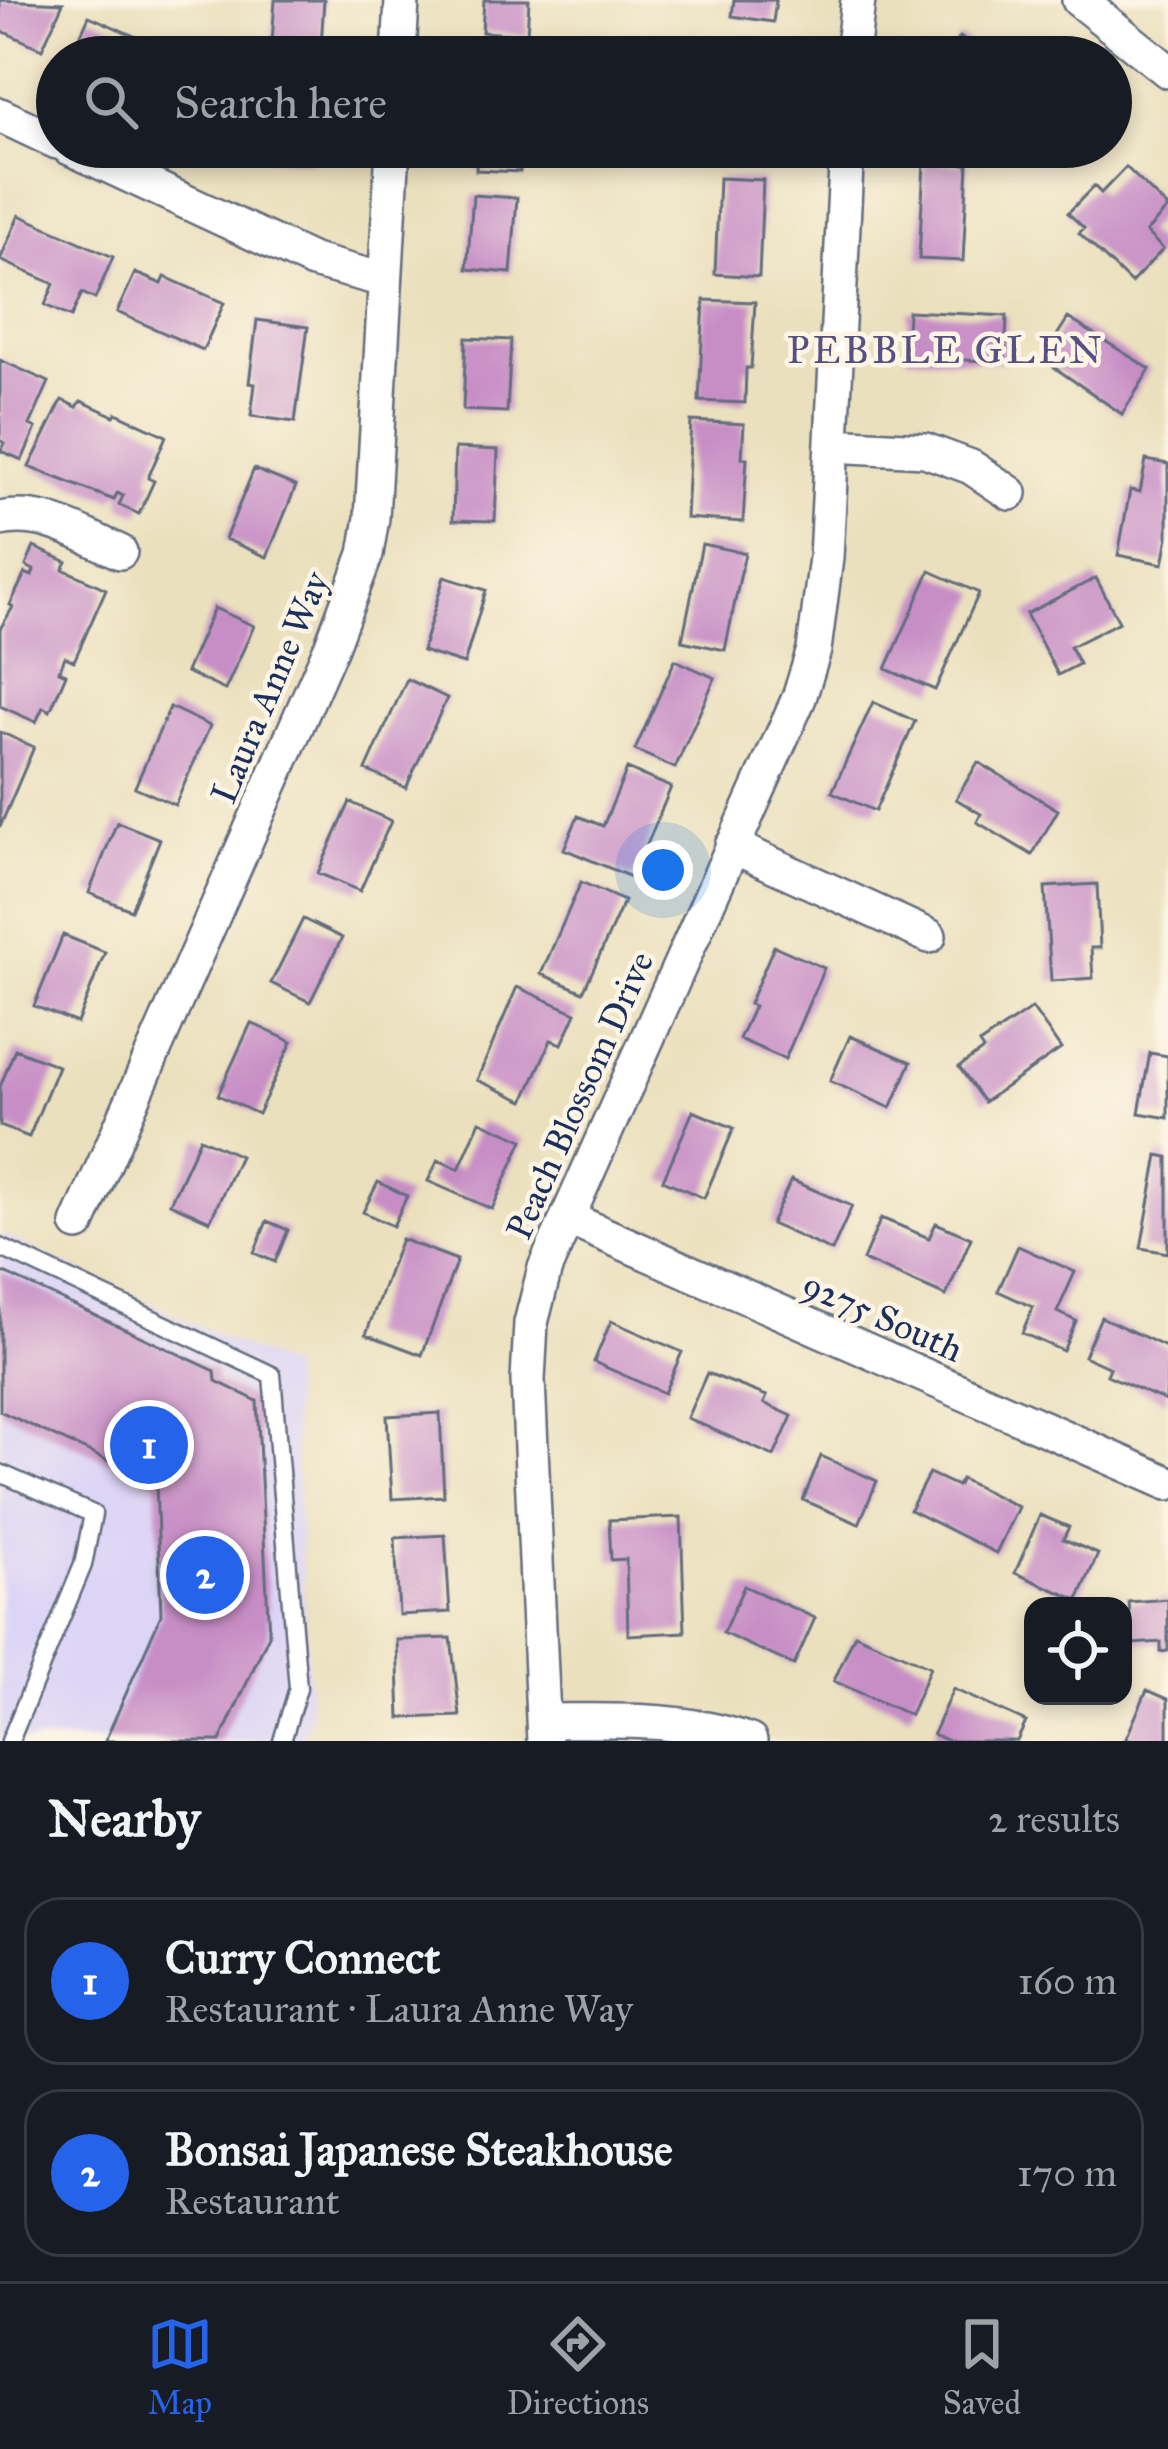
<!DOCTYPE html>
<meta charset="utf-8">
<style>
:root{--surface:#171b24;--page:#242831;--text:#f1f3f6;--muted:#9ea1a6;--line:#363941;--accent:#2563eb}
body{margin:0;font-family:"IM FELL Great Primer",serif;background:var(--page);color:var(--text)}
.controls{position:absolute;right:36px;bottom:36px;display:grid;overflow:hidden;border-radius:24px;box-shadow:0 6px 18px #0003}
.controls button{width:108px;height:108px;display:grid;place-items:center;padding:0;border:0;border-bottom:3px solid var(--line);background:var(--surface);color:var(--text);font:60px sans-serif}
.you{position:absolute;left:663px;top:870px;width:42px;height:42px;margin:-30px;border:9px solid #fff;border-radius:50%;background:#1a73e8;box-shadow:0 0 0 18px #1a73e833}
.badge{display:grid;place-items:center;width:78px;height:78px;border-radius:50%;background:var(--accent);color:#fff;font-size:39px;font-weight:700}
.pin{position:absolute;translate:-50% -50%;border:6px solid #fff;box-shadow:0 3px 12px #0006}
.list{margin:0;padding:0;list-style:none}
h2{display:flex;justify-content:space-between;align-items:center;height:156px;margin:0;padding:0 48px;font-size:51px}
h2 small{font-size:39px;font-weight:400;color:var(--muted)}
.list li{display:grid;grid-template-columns:78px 1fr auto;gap:36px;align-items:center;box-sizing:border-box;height:168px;margin:0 24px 24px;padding:0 24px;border:3px solid var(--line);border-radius:36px}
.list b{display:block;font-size:45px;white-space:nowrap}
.list p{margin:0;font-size:39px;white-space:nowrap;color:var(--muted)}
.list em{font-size:39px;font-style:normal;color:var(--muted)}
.icon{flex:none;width:66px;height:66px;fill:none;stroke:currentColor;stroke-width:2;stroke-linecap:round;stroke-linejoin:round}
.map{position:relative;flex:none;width:1168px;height:1741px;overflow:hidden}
.search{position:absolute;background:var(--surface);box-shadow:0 6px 18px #0003;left:36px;right:36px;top:36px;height:132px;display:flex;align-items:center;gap:30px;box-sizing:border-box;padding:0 42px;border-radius:66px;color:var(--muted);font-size:45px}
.sheet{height:540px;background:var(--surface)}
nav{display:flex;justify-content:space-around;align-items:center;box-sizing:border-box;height:168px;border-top:3px solid var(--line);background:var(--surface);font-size:33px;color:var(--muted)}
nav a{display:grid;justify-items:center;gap:6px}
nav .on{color:var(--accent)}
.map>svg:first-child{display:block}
.built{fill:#ddd5f6}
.building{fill:#c78ec6}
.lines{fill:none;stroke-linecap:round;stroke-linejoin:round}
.lane-casing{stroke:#646d7f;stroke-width:21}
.street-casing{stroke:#646d7f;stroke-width:38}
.lane{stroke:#fff;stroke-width:16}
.street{stroke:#fff;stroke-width:33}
.labels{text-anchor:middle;stroke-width:9;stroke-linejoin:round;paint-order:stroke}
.street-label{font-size:36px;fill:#1b2f5e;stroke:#fcf5e5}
.neighbourhood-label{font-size:39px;letter-spacing:3px;fill:#575082;stroke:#fcf5e5}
</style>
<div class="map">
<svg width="1168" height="1741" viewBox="0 0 1168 1741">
<rect width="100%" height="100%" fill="#fcf5e5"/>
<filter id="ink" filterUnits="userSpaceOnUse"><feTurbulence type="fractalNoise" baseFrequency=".00833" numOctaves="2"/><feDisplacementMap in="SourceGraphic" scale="24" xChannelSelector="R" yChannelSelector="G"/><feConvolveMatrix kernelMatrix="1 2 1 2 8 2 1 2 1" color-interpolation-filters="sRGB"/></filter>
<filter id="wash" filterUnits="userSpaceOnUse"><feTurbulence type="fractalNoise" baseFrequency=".004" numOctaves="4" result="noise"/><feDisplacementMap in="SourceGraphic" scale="48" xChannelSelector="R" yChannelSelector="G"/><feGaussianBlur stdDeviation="2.7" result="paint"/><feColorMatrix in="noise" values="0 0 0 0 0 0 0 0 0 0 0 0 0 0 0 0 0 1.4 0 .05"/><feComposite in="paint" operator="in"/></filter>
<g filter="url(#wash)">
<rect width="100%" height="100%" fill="#ebe0bd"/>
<path class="built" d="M0,1234L290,1368L311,1716L302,1741H0Z"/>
<g id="blocks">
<path class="building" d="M0,0L63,3L42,49L0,30Z
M275,0H324L321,46L272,42Z
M484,0H529L527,35L482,32Z
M734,0H776L773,22L732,16Z
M89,16L150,43L144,57H71Z
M960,37L991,57H948Z
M264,147H314L312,162L263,157Z
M477,147H521L520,172L476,170Z
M715,147H759L758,161L714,157Z
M924,162L968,164L963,261L919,259Z
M1126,167L1168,208L1146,232L1163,249L1131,283L1079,233L1084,228L1068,213L1094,186L1101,193Z
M719,178L763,180L759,277L715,274Z
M473,195L517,198L511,273L467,269Z
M19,215L113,257L95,299L82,293L71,317L45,305L54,284L0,260Z
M135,273L162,284L165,277L224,303L203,350L117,312Z
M704,300L755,302L751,368H746L745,403L699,401Z
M908,311L1007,316L1005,362L906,357Z
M1068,318L1150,369L1122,414L1042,359Z
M257,320L308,327L295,422L251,416L255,384L249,383Z
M466,338L511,340L507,412L463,410Z
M0,360L49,382L30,425L36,428L22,460L1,451L5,443L0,440Z
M62,400L77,407L81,401L114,416L116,413L166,436L148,478L154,481L139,514L119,505L123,496L117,493L114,500L29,467Z
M691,421L744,424L742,458H747L743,522L686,518Z
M455,448L498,450L495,521L453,520Z
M1146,460L1168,464V537L1163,564L1118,555L1130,490L1140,492Z
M254,469L296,486L267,557L225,539Z
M702,544L745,553L725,650L682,641Z
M34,547L67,562L63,569L106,589L74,661L65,657L59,671L66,674L50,711L43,707L36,722L0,706V629L13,607L10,605L25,573L32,576L34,570L26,566Z
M930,571L979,593L935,690L886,669Z
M444,577L486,590L464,664L422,651Z
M1096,578L1119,622L1070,647L1079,664L1058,675L1026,614Z
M214,608L254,626L225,690L186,672Z
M675,660L715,678L675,768L635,750Z
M407,679L447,698L406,788L366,770Z
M873,702L915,721L875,811L832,792Z
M170,707L210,726L175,805L135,787Z
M0,732L34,747L0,827Z
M978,762L1058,810L1032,855L977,822L981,814L956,799Z
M627,769L671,787L633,878L564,849L578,816L603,826Z
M350,802L391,821L360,891L318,873Z
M117,822L160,839L131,910L89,893Z
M581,882L624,901L583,992L541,974Z
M1097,884L1100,948H1091L1093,978L1051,981L1045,887Z
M303,919L342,938L310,1002L271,983Z
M63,935L105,952L77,1023L34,1006Z
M774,946L824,968L785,1059L739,1039L754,1006L749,1004Z
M517,987L576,1013L562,1044L551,1040L524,1101L477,1080Z
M1032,1008L1061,1049L984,1102L959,1067L983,1050L979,1044Z
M251,1023L292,1042L258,1114L218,1095Z
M850,1036L911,1062L891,1108L830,1081Z
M15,1049L58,1066L29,1137L0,1126V1087Z
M1150,1053L1168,1056V1118L1139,1113Z
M693,1111L734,1128L704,1198L663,1180Z
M480,1121L523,1140L492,1209L428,1181L438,1160L459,1169Z
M200,1138L240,1156L210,1221L170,1203Z
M1158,1155L1168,1157V1253L1141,1248Z
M791,1180L852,1206L832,1251L771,1224Z
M378,1182L407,1196L393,1226L363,1212Z
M881,1218L929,1238L936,1223L971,1238L946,1296L863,1260Z
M267,1221L288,1230L275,1262L254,1253Z
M401,1239L457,1260L422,1355L366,1334Z
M1018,1246L1075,1272L1057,1312L1076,1321L1063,1351L1022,1333L1033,1307L998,1291Z
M0,1271L215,1371L216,1381L257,1401L269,1635L220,1741H105L161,1615L156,1483L0,1411Z
M1101,1317L1168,1348L1166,1401L1107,1375L1110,1368L1084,1356Z
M611,1321L682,1352L664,1393L594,1362Z
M707,1373L767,1396L764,1403L792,1416L774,1456L687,1418Z
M440,1413L444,1496L392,1499L387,1416Z
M821,1456L877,1481L859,1524L803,1500Z
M929,1473L957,1486L961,1479L1018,1507L996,1553L910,1510Z
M1040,1515L1069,1527L1063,1539L1098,1554L1078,1600L1015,1573Z
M681,1517L685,1632L628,1635L626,1559L611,1560L609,1520Z
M445,1535L450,1612L399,1615L395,1538Z
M744,1586L815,1618L794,1665L723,1633Z
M1168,1599V1651L1161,1652V1642L1132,1644L1129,1602Z
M855,1634L930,1667L910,1715L834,1681Z
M451,1638L460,1716L400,1718L397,1640Z
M953,1689L1026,1722L1017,1741H948L933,1734Z
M1147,1690L1168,1699V1741H1125Z"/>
</g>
</g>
<g filter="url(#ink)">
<use href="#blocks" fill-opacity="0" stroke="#646d7f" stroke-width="3"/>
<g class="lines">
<g class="lane-casing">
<path id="lane" d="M0,1247L272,1375L298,1688L282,1741
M0,1473L93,1514L83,1565L10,1741"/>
</g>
<g class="street-casing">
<path id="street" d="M1079,0L1168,71
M399,57L402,0
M852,57L858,0
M0,115L57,142
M68,147L313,261L384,280
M832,445L925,450L971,467L1010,493
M0,519C44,510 80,534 120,552
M732,846L929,936
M567,1218L1168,1483
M78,1224L331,647L366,554L372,518L393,147
M546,1721C616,1721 684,1717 750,1741
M544,1741L528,1380L531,1323L545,1268L799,698L814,650L826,558L847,147"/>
</g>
<use href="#lane" class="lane"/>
<use href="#street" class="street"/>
</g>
</g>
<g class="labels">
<g class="street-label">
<text transform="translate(269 687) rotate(-67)" y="13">Laura Anne Way</text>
<text transform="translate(579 1095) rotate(-66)" y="13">Peach Blossom Drive</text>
<text transform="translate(883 1316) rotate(24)" y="13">9275 South</text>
</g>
<g class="neighbourhood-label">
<text x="946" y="363">PEBBLE GLEN</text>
</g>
</g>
</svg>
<div class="controls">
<button><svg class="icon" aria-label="locate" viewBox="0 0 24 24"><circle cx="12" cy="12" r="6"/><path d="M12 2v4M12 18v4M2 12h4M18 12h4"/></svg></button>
</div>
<div class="you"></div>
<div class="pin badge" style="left:149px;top:1445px">1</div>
<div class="pin badge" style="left:205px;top:1575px">2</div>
<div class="search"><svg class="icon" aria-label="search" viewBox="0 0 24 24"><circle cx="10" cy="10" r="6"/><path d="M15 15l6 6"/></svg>Search here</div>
</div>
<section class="sheet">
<h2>Nearby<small>2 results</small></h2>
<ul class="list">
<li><span class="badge">1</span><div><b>Curry Connect</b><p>Restaurant · Laura Anne Way</p></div><em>160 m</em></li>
<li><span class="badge">2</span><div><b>Bonsai Japanese Steakhouse</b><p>Restaurant</p></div><em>170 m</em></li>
</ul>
</section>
<nav>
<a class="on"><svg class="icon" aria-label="map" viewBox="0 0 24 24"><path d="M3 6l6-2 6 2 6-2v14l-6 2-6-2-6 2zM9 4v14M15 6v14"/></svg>Map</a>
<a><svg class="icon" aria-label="directions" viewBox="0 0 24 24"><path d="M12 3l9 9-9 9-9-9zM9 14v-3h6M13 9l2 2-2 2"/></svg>Directions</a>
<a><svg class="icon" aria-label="saved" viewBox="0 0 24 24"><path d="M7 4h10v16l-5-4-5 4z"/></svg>Saved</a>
</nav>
